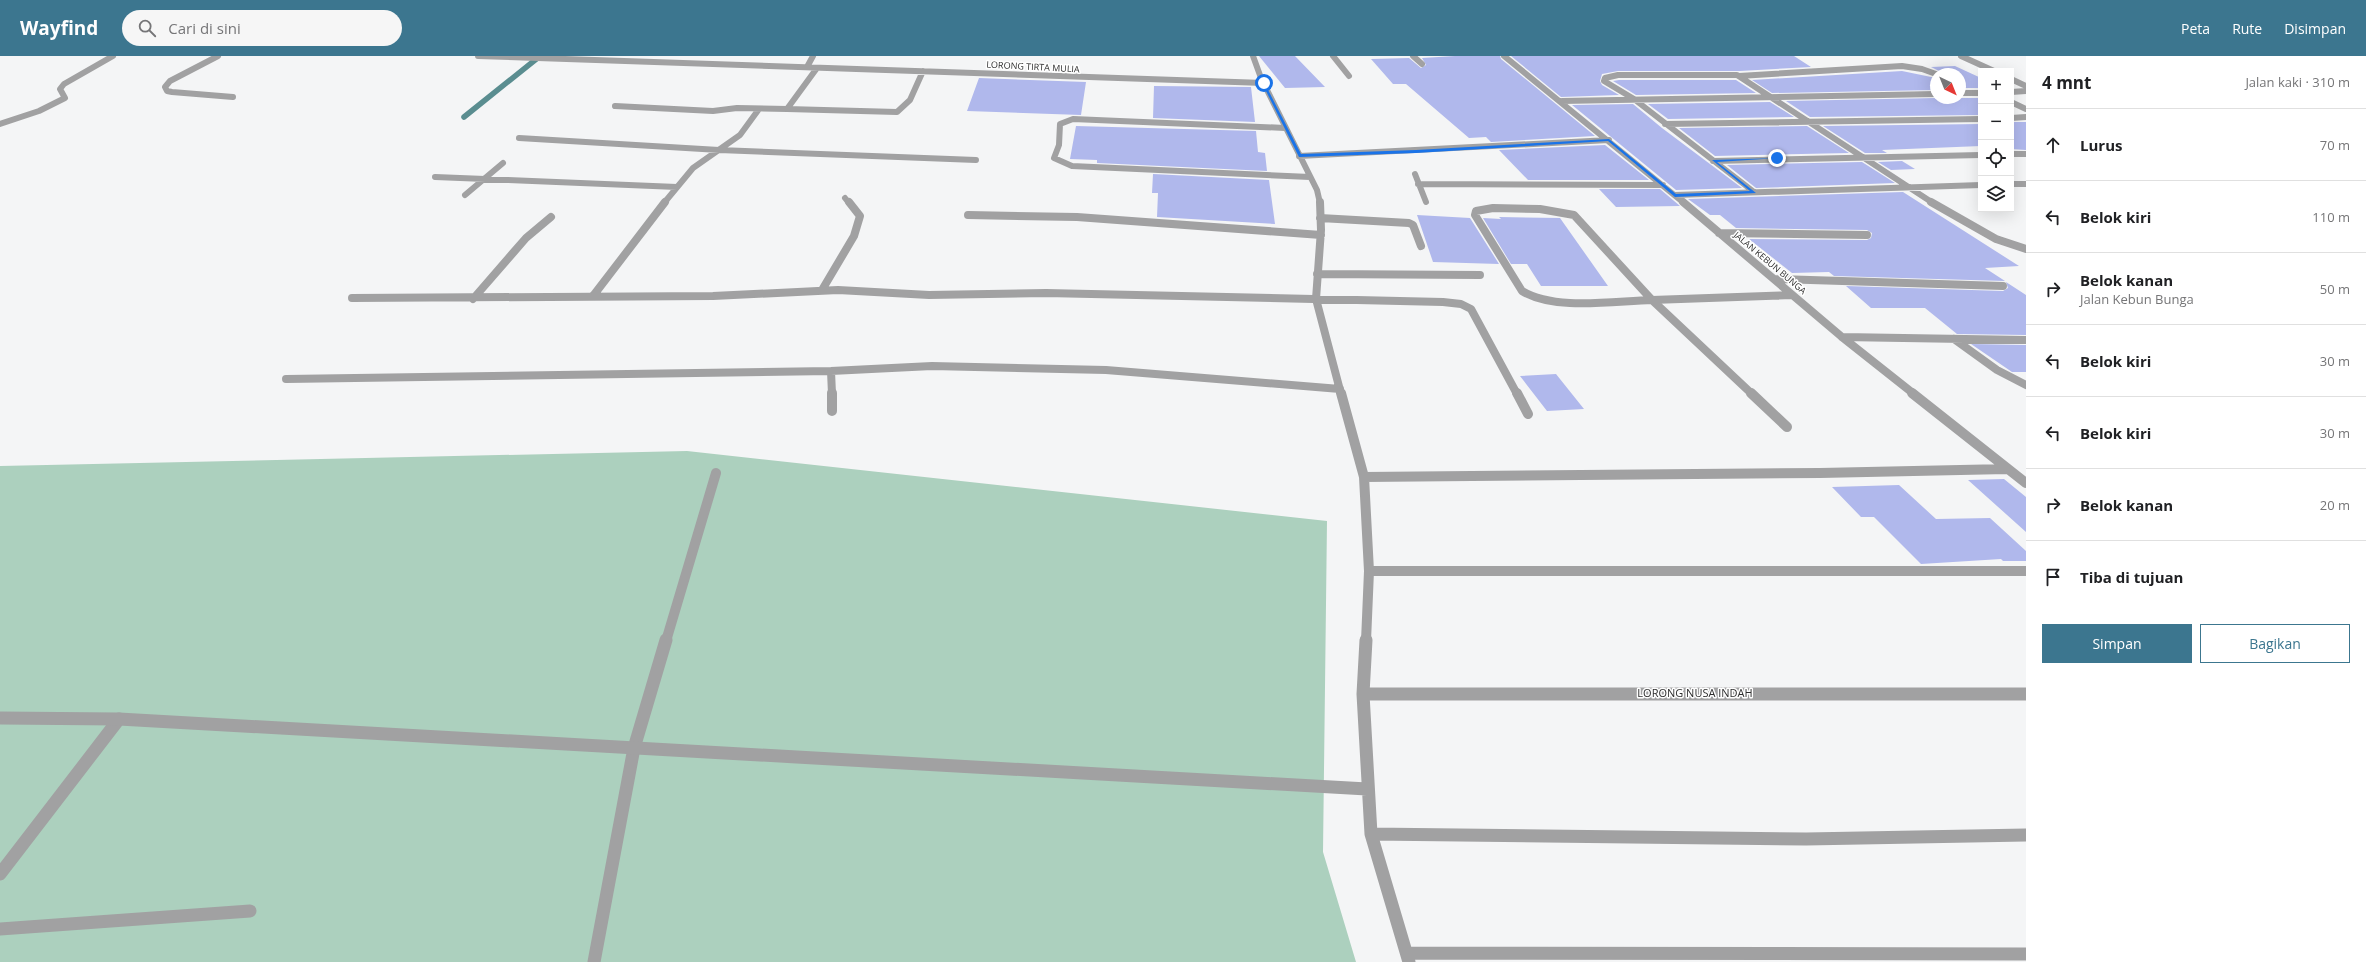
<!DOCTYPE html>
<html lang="id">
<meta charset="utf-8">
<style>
:root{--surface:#fff;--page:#f6f6f6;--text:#202124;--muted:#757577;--line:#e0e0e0;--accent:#3c768f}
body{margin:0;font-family:"Open Sans",sans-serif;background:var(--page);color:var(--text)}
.controls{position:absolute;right:12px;top:12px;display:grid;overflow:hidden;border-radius:0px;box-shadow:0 4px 16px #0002}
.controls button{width:36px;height:36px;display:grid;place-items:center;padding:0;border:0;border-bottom:1px solid var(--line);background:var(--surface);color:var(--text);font:20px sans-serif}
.compass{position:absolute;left:1930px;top:12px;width:36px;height:36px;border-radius:50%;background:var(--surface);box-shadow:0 4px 16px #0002;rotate:137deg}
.stop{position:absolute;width:12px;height:12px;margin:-9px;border:3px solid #1a73e8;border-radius:50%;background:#fff}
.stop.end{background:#1a73e8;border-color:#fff;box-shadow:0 1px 4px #0008}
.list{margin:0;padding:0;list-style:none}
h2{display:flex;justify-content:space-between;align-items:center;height:52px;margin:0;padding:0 16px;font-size:17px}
h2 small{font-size:13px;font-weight:400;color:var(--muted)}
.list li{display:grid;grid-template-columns:26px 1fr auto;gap:12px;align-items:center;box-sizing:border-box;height:72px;padding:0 16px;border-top:1px solid var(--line)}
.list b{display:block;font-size:15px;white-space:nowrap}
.list p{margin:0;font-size:13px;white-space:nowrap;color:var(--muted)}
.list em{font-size:13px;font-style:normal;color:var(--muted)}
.actions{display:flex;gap:8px;padding:12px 16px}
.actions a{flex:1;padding:9px 0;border:1px solid var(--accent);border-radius:0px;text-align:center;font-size:14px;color:var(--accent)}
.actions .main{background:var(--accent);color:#fff}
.icon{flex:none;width:22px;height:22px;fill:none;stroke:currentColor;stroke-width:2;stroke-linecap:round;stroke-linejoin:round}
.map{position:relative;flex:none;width:2026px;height:906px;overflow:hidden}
header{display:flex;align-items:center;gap:24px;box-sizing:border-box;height:56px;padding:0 20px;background:var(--accent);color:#fff}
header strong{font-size:19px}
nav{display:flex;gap:22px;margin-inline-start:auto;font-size:14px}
.search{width:280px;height:36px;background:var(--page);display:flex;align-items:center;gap:10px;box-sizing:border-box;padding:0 14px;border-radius:22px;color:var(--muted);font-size:15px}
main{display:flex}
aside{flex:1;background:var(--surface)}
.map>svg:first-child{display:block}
.green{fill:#acd0be}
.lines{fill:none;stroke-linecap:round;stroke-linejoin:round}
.stream{stroke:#5a8d90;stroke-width:5.5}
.building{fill:#b0b8ec}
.service-far1{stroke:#a1a1a2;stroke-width:10}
.service{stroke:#a1a1a2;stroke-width:13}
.minor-far3{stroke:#a1a1a2;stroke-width:6}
.minor-far2{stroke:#a1a1a2;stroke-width:8}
.minor-far1{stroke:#a1a1a2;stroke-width:10}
.minor{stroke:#a1a1a2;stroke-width:13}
.route{fill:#1a73e8}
.labels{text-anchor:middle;stroke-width:3;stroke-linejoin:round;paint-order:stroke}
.far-street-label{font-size:9px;fill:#2d2d2d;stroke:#fff}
.street-label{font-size:11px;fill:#2d2d2d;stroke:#fff}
</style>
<header>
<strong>Wayfind</strong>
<div class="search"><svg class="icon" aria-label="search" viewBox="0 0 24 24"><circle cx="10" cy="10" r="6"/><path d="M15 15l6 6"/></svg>Cari di sini</div>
<nav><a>Peta</a><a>Rute</a><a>Disimpan</a></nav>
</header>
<main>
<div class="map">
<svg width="2026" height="906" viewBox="0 0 2026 906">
<rect width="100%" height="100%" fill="#f4f5f6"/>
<path class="green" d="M687,395L1327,465L1323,796L1356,906H0V410Z"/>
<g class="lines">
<path class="stream" d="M464,61L540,0"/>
</g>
<path class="building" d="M1259,0H1295L1325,31L1285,32Z
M1455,0H1500L1501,3L1595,80L1491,86L1486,81L1469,82L1406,28H1393L1371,3L1409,2L1421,12L1426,9L1422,2Z
M1511,0H1794L1811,11L1740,15H1618L1602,18L1600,25L1602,29L1619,39L1561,41Z
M1955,10L1981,22V32H1960V18H1940L1939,15L1931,11Z
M1902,15L1936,22V34L1772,37L1752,24Z
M979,22L1086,26L1081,59L967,55Z
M1619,24H1736L1756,37L1636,39L1613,25Z
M1154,30L1251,31L1255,66L1153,62Z
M1936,42H1981V59L1810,61L1786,45Z
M1770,46L1794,61L1668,63L1648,48Z
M1633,48L1662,72L1742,132L1676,134L1572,49Z
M2011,66H2026V94L2011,93Z
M1981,68V90L1882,94L1887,97H1865L1823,70Z
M1076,70L1256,75L1258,96L1265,97L1267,115L1097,107V104L1070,103Z
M1807,70L1849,97L1715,100L1679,72Z
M1605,89L1649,124H1528L1499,94Z
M1902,105L1915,113L1891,114L1878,106Z
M1862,106L1895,127L1756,132L1727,109Z
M1153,118L1269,124L1275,168L1157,161L1158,137H1152Z
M1599,133H1660L1680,150L1616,151Z
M1903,136L2019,210L1985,212L2005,225L1834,220L1829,216L1792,217L1749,183L1867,184L1871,182L1872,177L1867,174L1736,172L1720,159H1710L1688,143Z
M1417,159L1470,162L1499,208L1433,206Z
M1499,161L1560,162L1608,230H1541L1527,208H1511L1483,162L1501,163Z
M2006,226L2026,239V279L1957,278L1925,252H1871L1846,230L2003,235L2008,232Z
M1971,288L2026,289V316H2012Z
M1556,318L1584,353L1547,355L1520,320Z
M2004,423L2026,441V476L1968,424Z
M1899,429L1936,463L1990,462L2026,495V505H2003L2001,503L1921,508L1874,461H1861L1832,431Z"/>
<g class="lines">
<path class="service-far1" d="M666,585L716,417"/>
<path class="service" d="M0,818L119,663
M0,873L250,855
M594,906L634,692L666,584"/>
<path class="minor-far3" d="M218,0L170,25L165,31L167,35L172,36L233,41
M478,0C740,7 1002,20 1264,27
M1253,0L1261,22L1317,134L1320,147
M1333,0L1349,20
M1413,0L1422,8
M1504,0L1684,147
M1961,0L1994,15
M807,11L813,0
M817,12L787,53L897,56L910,44L923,15
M1739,20L1902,10L1922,13L1936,18
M2011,23L2026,30
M2011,36L2026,35
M1960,37H1981
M1562,45L1936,38
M2011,46L2026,53
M615,50L713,55L737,52L787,53
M2011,62L2026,61
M0,68L39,55L65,42L60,33L64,28L113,0
M1665,68L1981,63
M1285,72L1073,63L1060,68L1059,89L1054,102L1072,110L1310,121
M519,82L719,94L976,104
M2011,98H2026
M1299,100L1609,84
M1713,105L1981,99
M1415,118L1426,146
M435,121L677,131
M1418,128L1663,129
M2011,128H2026
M1754,136L1634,43L1604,25L1605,22L1618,19H1737L1933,147
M465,139L503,107
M1675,139L1981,129
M845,142L849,147
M664,147L693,112L740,79L759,53"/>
<path class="minor-far2" d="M1320,146L1321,174L1316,243L1341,338
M1683,146L1842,281L1914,338
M1931,146L1996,183L2026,193
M1493,152L1540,153L1574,159L1652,244C1613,245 1555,255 1522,235L1475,159L1476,155Z
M968,159L1077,161L1321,179
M1320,162L1409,167L1413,169L1421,190
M1719,177L1867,179
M1317,218L1480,219
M1774,223L2003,230
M822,234L854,180L860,160L849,146
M593,240L665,146
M352,242L713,240L838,234L929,239L1046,237L1443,246L1461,248L1471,253L1517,338
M473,243L526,182L551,161
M1652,244L1752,338
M1652,244L1792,239
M1842,281L2026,284
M1954,283L1997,314L2026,329
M831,315L832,338
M286,323L831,315L932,310L1106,314L1340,333"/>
<path class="minor-far1" d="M832,337V355
M1341,337L1364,421L1369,515L1366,585
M1517,337L1528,358
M1751,337L1787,371
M1912,337L2026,427
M1364,421L1820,417L2007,413
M1369,515H2026"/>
<path class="minor" d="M1366,584L1363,638L1371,778L1409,906
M1363,638H2026
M0,662L119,663L1367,733
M1371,778L1806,783L2026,779
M1407,897L2026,898"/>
</g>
<path class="route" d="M1264,26L1301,98L1416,94L1609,83L1676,138L1750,135L1712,104L1779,102L1717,106L1756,137L1675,141L1608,85L1416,97L1299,101L1262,27Z"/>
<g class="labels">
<g class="far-street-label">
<text transform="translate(1033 11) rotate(3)" y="3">LORONG TIRTA MULIA</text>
<text transform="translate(1770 207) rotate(40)" y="3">JALAN KEBUN BUNGA</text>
</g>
<g class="street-label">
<text x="1695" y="641">LORONG NUSA INDAH</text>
</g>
</g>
</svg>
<div class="controls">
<button>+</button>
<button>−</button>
<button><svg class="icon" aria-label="locate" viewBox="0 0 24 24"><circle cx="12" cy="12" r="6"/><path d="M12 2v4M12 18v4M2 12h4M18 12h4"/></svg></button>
<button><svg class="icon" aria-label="layers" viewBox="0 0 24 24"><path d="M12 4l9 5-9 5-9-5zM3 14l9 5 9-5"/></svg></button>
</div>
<svg class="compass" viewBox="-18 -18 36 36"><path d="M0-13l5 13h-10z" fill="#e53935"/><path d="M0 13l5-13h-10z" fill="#757577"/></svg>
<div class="stop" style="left:1264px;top:27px"></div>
<div class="stop end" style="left:1777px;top:102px"></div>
</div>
<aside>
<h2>4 mnt<small>Jalan kaki · 310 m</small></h2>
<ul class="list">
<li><svg class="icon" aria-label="ahead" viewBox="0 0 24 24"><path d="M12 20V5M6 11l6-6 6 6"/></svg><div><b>Lurus</b></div><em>70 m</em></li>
<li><svg class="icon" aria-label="left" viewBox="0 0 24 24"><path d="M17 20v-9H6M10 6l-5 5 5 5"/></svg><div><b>Belok kiri</b></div><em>110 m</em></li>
<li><svg class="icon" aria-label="right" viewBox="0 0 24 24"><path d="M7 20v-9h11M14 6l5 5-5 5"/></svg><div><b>Belok kanan</b><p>Jalan Kebun Bunga</p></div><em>50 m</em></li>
<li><svg class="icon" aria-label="left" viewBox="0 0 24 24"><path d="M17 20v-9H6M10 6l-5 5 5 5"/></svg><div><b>Belok kiri</b></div><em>30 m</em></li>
<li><svg class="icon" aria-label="left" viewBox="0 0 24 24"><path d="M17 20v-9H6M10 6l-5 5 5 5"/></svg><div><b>Belok kiri</b></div><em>30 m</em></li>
<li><svg class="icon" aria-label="right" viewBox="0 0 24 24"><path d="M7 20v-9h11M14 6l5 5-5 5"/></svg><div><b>Belok kanan</b></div><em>20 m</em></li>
<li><svg class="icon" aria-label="arrive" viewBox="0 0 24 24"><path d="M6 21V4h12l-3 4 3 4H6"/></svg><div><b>Tiba di tujuan</b></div></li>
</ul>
<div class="actions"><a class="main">Simpan</a><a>Bagikan</a></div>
</aside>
</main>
